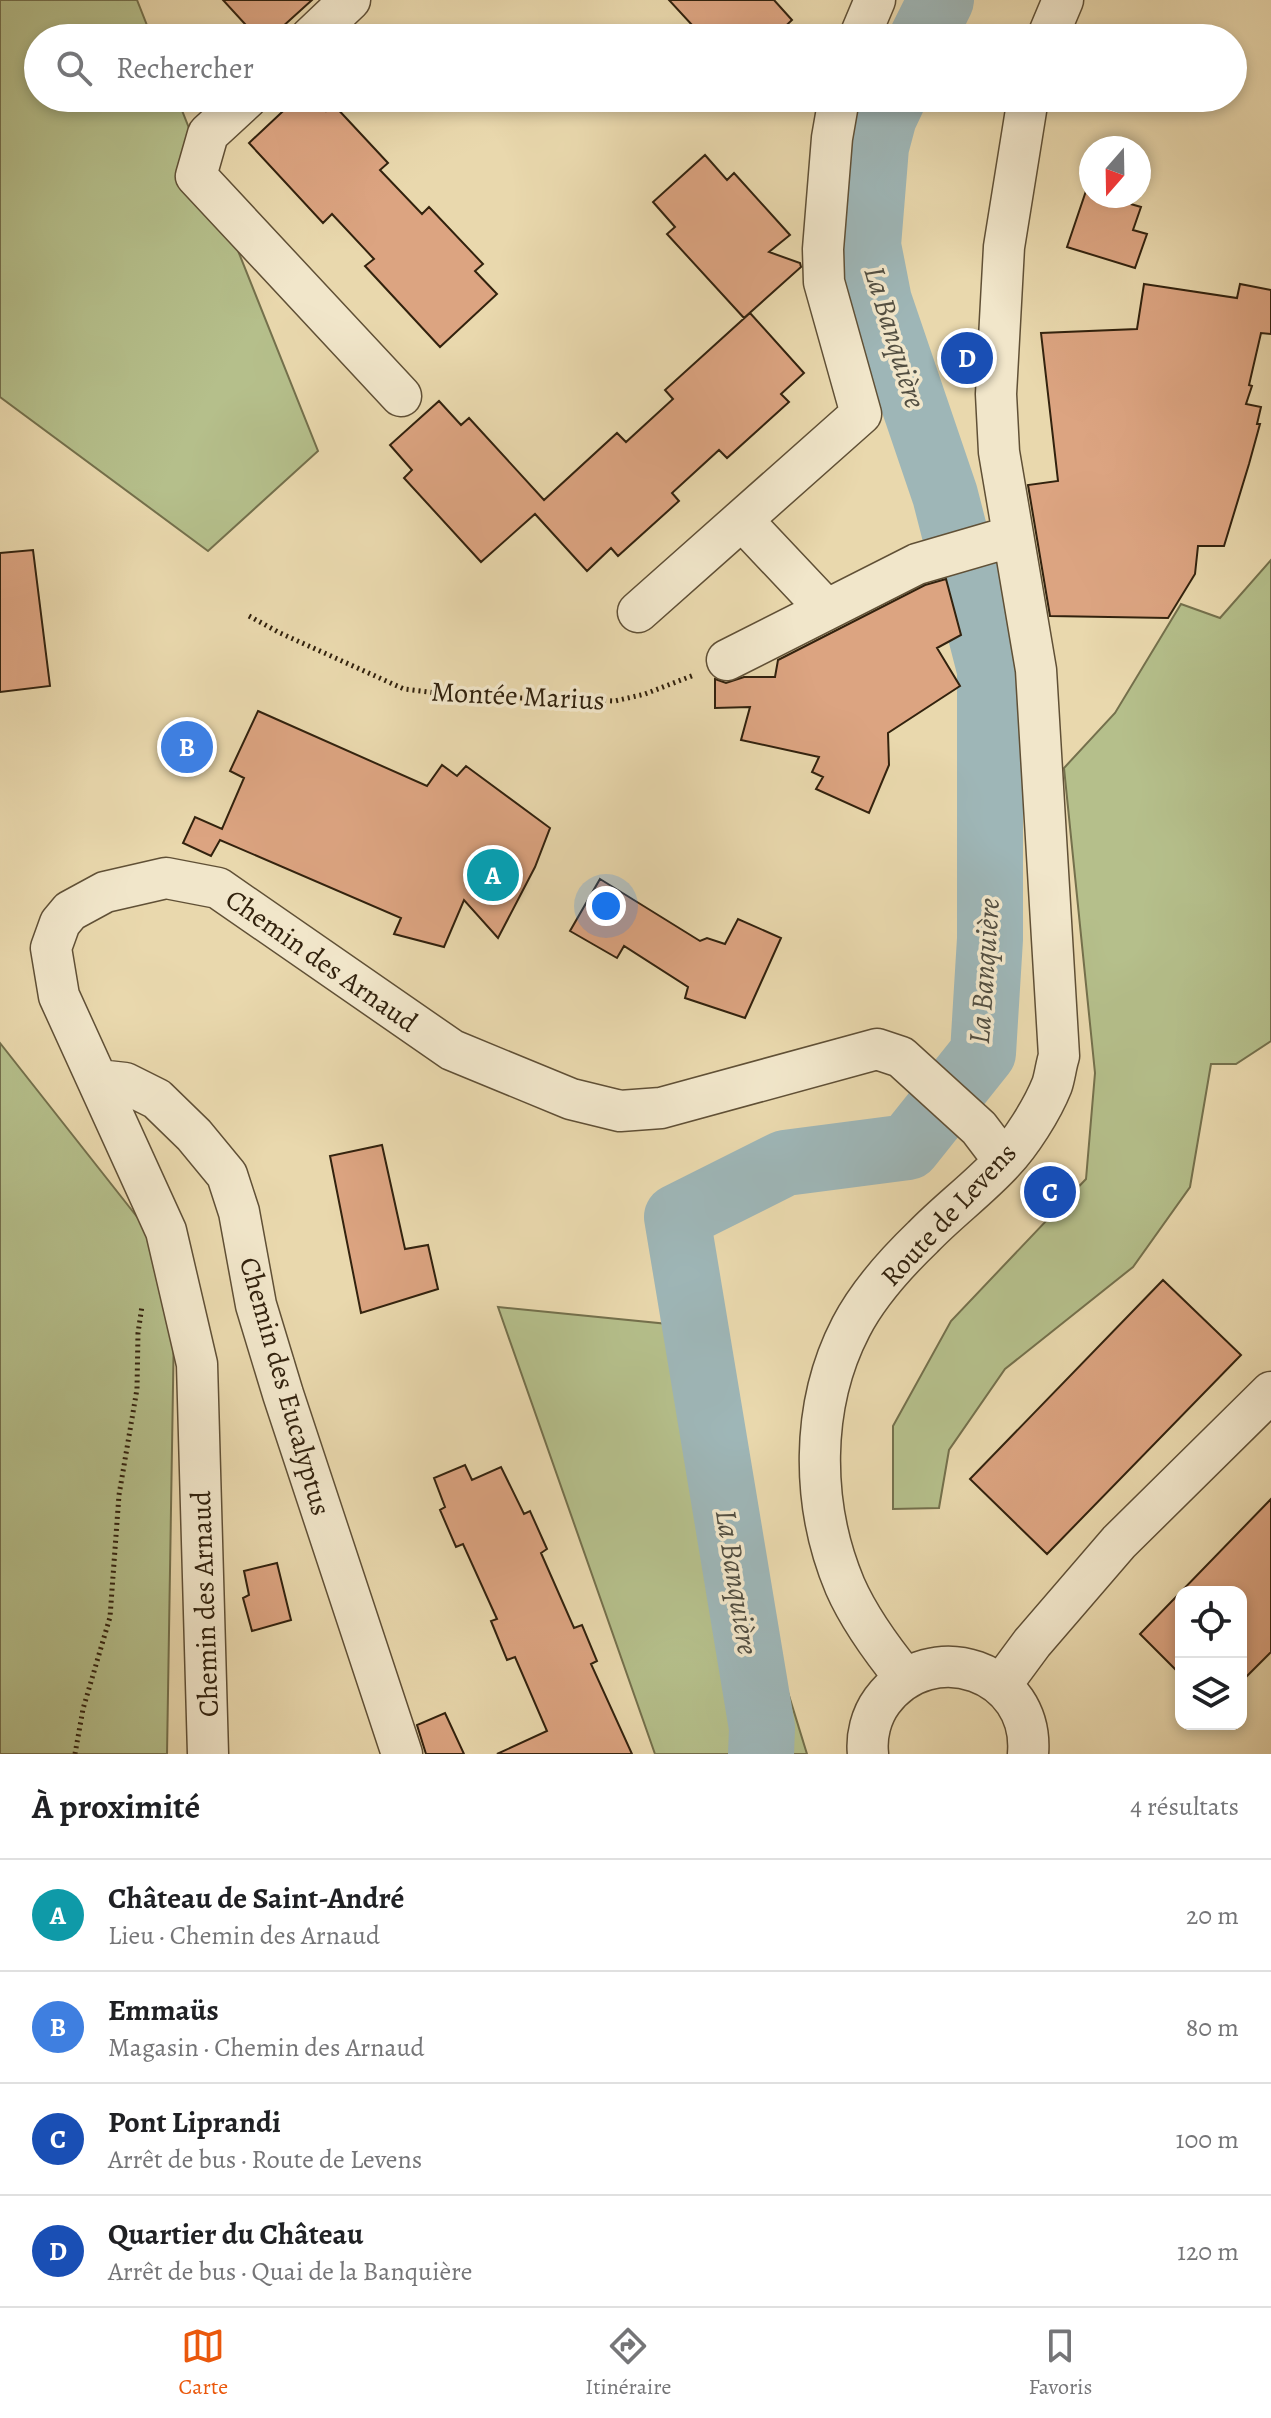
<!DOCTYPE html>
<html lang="fr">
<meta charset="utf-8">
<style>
:root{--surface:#fff;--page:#f2f2f2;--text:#202124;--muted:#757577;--line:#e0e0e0;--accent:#ea580c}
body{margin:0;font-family:Alegreya,serif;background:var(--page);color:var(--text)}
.controls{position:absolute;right:24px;bottom:24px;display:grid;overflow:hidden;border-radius:16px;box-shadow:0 4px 12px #0003}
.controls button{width:72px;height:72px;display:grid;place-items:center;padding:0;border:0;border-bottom:2px solid var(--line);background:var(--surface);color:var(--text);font:40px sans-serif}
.compass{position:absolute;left:1079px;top:136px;width:72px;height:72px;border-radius:50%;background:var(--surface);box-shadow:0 4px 12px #0003;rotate:200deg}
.you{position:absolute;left:606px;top:906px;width:28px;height:28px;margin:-20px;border:6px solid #fff;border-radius:50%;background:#1a73e8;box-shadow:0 0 0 12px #1a73e833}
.badge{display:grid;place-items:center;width:52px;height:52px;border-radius:50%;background:var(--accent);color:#fff;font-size:26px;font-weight:700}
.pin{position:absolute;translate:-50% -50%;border:4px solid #fff;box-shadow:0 2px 8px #0006}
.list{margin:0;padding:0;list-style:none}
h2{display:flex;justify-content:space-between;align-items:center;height:104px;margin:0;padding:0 32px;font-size:34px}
h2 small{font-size:26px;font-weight:400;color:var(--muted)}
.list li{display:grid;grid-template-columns:52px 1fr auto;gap:24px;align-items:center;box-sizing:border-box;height:112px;padding:0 32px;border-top:2px solid var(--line)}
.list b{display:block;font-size:30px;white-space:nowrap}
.list p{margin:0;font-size:26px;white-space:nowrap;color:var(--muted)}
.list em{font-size:26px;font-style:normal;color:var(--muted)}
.icon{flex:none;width:44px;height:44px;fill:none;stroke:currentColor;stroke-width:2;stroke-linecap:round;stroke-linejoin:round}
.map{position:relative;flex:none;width:1271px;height:1754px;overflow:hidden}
.search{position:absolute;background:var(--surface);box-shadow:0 4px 12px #0003;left:24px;right:24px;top:24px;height:88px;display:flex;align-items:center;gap:20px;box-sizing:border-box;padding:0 28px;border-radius:44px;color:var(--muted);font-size:30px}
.sheet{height:552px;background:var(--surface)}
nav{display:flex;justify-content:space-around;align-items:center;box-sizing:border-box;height:112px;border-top:2px solid var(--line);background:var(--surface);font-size:22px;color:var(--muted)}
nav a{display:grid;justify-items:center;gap:4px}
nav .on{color:var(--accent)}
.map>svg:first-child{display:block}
.green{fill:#b5bf8b;stroke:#74704c;stroke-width:2}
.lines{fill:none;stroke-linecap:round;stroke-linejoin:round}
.river{stroke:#9eb6b7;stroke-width:66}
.building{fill:#dca481;stroke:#32220e;stroke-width:2}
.minor-casing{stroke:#605036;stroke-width:43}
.path{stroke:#32220e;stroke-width:5;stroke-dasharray:2 4;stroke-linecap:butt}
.minor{stroke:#f1e6ca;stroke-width:40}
.labels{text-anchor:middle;stroke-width:7;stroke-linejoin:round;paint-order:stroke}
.street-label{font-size:28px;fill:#32220e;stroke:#f1e6ca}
.water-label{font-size:30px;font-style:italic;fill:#524e41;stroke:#f1e6ca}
</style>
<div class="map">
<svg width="1271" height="1754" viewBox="0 0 1271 1754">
<rect width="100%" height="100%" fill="#e9d8ad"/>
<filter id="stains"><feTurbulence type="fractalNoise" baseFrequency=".0025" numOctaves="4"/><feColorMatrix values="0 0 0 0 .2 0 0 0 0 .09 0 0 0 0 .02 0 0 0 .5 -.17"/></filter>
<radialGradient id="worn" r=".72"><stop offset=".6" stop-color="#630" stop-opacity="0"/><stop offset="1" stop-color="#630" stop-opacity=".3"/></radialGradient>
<path class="green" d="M0,0H137L152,38H38V98H177L318,451L208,551L0,397Z
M1271,560V1041L1236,1064H1211L1190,1187L1133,1267L1005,1369L949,1450L939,1508L893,1509V1426L951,1321L1086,1179L1095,1073L1064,768L1115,713L1181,604L1220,618Z
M0,1043L175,1265L167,1754H0Z
M498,1307L728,1330L721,1475L807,1754H655Z"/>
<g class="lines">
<path class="river" d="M922,38L941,0
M761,1754L762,1728L677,1217L785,1163L908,1147L983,1053L990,939V670L945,495L879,301L868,245L876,147L884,117L893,98"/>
</g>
<path class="building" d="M223,0H312L270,38L263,29L256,36Z
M669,0H774L792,20L773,38H704Z
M297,98H314L326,111L333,104L388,163L380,170L422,214L429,207L483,264L475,271L497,294L440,347L365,266L374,259L332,214L323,223L249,143Z
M705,155L727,180L734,173L790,235L769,252L800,263L801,267L744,318L667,234L675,227L653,202Z
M1086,191L1091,192V196H1103L1141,207L1133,230L1147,234L1135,268L1067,247Z
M1144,284L1237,298L1240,284L1271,290V334L1261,333L1249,385L1252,386L1246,404L1261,407L1257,424H1260L1249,464L1224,546H1198L1195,574L1168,618L1050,616L1028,485L1058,481L1041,333L1137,329Z
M750,313L804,373L781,394L789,402L727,458L719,450L672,493L679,501L618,556L611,548L587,571L535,514L481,562L404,478L412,470L390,445L439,401L461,425L469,418L544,500L617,433L626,442L673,399L665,390Z
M33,550L50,686L0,692V553Z
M946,579L961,635L937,648L960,686L888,733L889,765L869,813L816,789L823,777L812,772L819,757L741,740L750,707L715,708V679L726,683L744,677H775L778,660L925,585Z
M258,711L427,786L442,765L457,776L466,766L550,828L535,867L498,938L464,900L444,947L394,934L401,918L220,840L211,856L183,843L195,817L222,829L244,778L230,771Z
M600,879L700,941L707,938L725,944L738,919L781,938L745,1018L685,998L688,987L624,946L617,958L570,931Z
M382,1145L405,1249L428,1245L438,1289L361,1313L330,1156Z
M1163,1280L1241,1355L1047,1554L970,1479Z
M465,1465L472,1480L501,1467L524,1514L530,1511L547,1549L541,1553L574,1628L582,1625L597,1661L591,1664L632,1754H497L547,1731L515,1657L507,1660L491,1621L497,1619L463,1544L456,1547L440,1510L445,1507L434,1478Z
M1271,1499V1652L1241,1682V1592H1181V1675L1140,1634Z
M277,1563L291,1620L252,1631L243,1598L249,1595L244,1571Z
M445,1713L464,1754H426L417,1725Z"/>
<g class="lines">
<g class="minor-casing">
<path id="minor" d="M310,38L350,0
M859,38L875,0
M1047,38L1063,0
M247,98L208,134L196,176L401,396
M742,520L826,609
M638,612L861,414L824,282L823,249L832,138L839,98
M727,660L917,564L1013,536
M98,1080L125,1083L157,1099L194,1135L227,1175L239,1212L256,1305L283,1394L402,1754
M905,1678C883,1651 859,1618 845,1586C811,1505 810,1406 851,1327C868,1294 896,1263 923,1237C948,1211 978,1189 1003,1162C1021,1143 1042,1110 1052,1085C1055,1076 1056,1065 1059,1056L1036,670L999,452L996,394L1004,247L1028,98
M1001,1685L1032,1643L1119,1542L1271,1392
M208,1754L197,1364L166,1231L59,996L51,948L60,923L70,911L105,892L166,878L218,888L452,1050L571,1099L620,1111L661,1108L877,1049L901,1057L979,1128L1004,1161
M868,1754C866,1736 871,1716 882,1701C931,1635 1035,1671 1028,1754"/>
</g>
<path class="path" d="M249,616L280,633L404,689L462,696L615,701L645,694L694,675
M75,1754L83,1709L110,1617L119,1495L137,1389L138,1333L142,1306"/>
<use href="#minor" class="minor"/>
</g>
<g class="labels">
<g class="street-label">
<text transform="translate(518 695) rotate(3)" y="10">Montée Marius</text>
<text transform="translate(322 960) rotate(35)" y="10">Chemin des Arnaud</text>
<text transform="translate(948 1214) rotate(-47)" y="10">Route de Levens</text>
<text transform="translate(286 1386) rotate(74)" y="10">Chemin des Eucalyptus</text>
<text transform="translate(204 1604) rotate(-92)" y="10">Chemin des Arnaud</text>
</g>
<g class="water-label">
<text transform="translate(895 337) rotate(73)" y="10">La Banquière</text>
<text transform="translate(984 971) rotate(-86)" y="10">La Banquière</text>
<text transform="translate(737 1582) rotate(81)" y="10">La Banquière</text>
</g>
</g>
<rect width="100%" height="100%" filter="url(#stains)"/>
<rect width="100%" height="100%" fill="url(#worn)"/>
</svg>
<div class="controls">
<button><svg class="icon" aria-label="locate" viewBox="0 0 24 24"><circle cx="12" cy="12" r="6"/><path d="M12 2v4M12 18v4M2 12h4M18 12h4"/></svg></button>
<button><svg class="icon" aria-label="layers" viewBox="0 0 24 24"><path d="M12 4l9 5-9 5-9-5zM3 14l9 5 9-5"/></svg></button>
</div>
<svg class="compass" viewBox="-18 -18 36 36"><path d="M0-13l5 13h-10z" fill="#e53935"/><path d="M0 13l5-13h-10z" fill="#757577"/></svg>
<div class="you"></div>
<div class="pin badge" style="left:493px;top:875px;background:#0f9aa8">A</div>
<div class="pin badge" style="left:187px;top:747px;background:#3f7fe0">B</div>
<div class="pin badge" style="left:1050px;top:1192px;background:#1a4fb4">C</div>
<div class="pin badge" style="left:967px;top:358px;background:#1a4fb4">D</div>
<div class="search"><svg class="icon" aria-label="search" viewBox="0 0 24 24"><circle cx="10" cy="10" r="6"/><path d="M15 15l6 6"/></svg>Rechercher</div>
</div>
<section class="sheet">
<h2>À proximité<small>4 résultats</small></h2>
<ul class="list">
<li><span class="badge" style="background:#0f9aa8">A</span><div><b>Château de Saint-André</b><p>Lieu · Chemin des Arnaud</p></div><em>20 m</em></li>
<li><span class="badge" style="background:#3f7fe0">B</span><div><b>Emmaüs</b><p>Magasin · Chemin des Arnaud</p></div><em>80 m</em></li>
<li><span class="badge" style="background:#1a4fb4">C</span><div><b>Pont Liprandi</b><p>Arrêt de bus · Route de Levens</p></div><em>100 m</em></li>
<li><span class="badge" style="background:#1a4fb4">D</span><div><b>Quartier du Château</b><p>Arrêt de bus · Quai de la Banquière</p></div><em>120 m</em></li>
</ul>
</section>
<nav>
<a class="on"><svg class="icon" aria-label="map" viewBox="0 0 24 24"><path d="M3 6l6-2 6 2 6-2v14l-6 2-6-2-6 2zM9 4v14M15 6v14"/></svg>Carte</a>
<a><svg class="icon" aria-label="directions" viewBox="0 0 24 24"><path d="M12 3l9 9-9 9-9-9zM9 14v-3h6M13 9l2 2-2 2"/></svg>Itinéraire</a>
<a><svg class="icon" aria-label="saved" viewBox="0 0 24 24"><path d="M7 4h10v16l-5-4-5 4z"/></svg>Favoris</a>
</nav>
